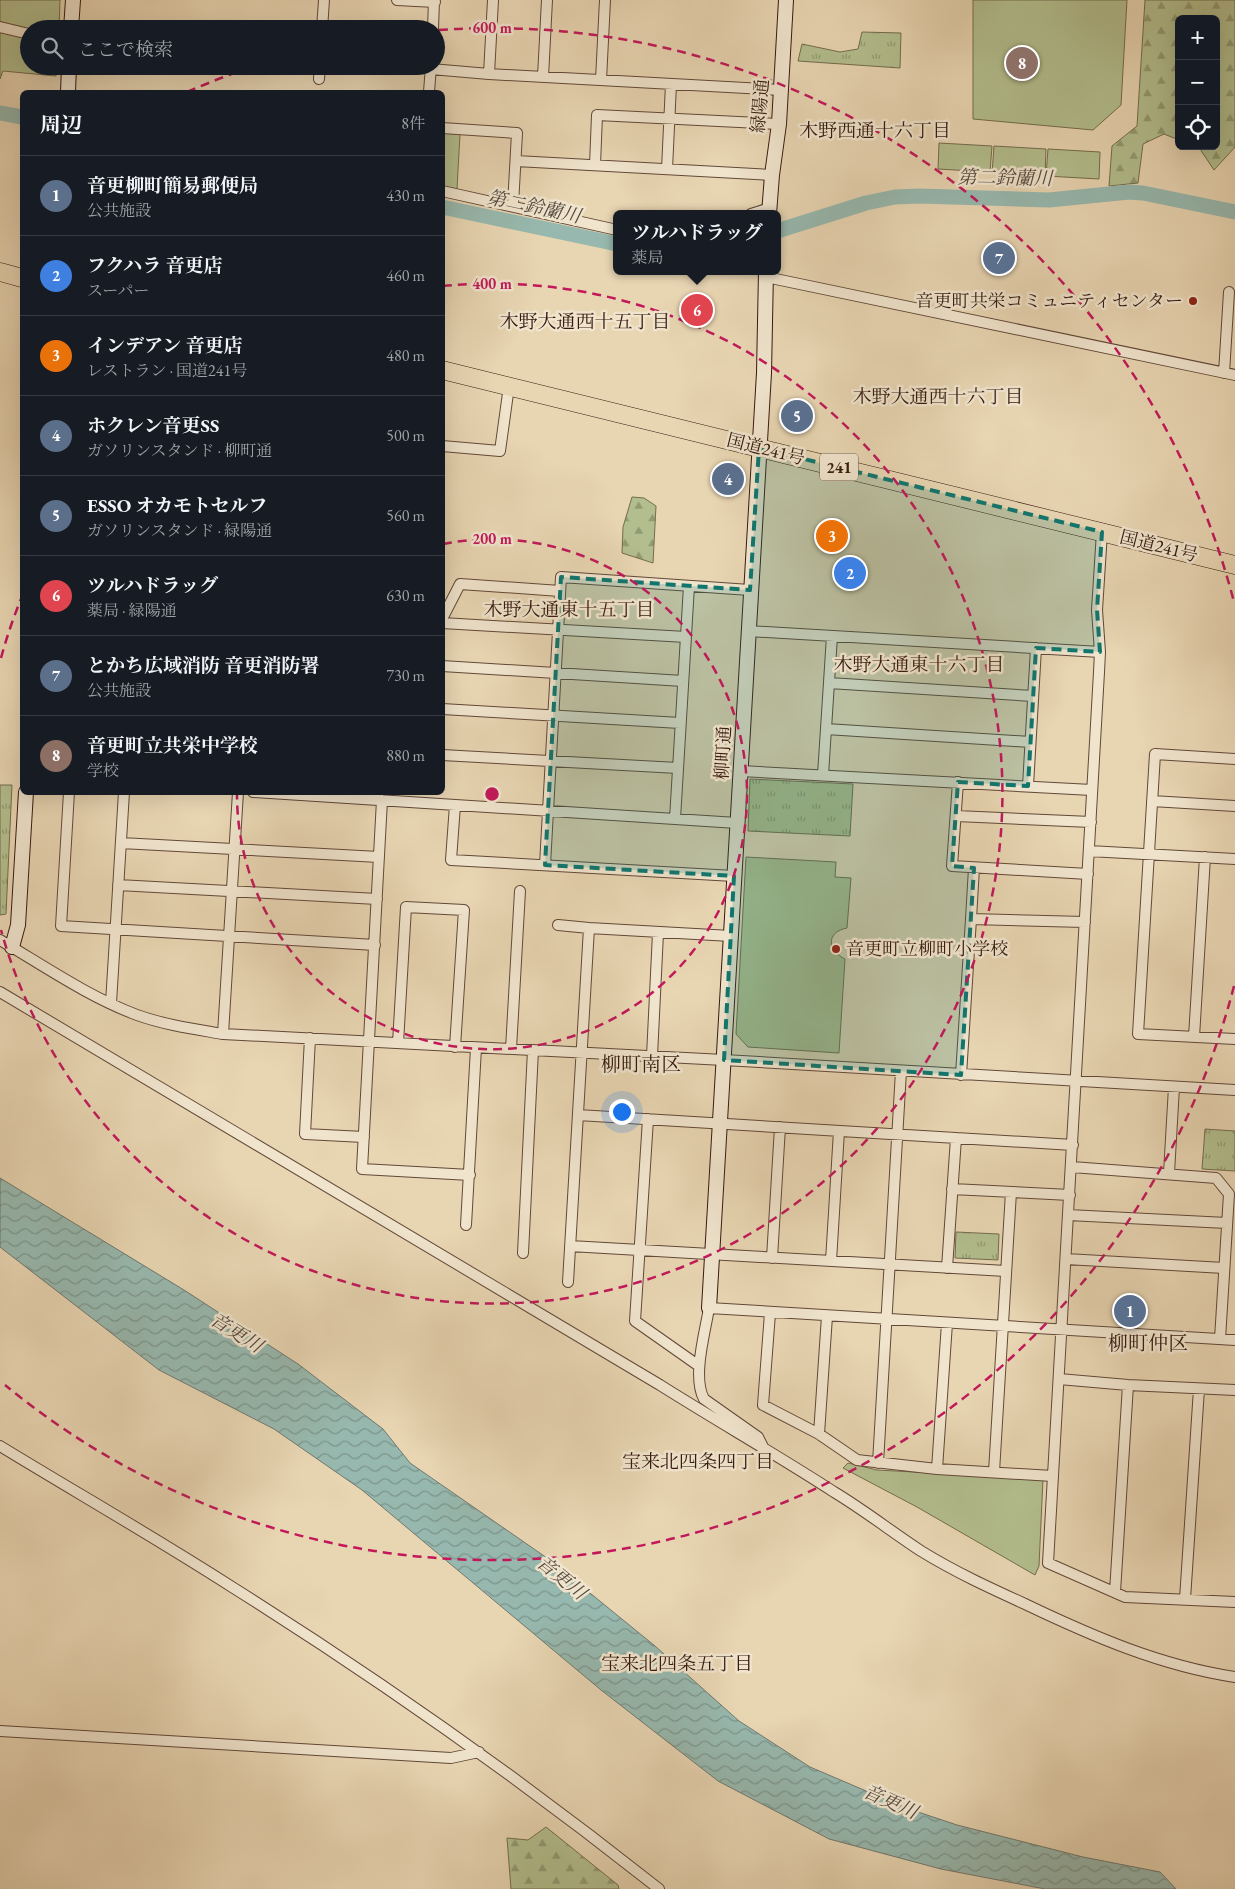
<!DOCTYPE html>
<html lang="ja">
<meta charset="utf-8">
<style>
:root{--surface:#171b24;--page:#242831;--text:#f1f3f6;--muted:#9ea1a6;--line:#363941;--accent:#8c9099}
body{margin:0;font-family:"EB Garamond","Noto Serif JP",serif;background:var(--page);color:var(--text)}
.controls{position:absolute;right:15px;top:15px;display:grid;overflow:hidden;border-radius:8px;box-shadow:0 5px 20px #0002}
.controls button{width:45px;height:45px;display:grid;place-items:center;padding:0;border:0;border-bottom:1px solid var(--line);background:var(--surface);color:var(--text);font:25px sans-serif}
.you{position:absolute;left:621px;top:1111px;width:18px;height:18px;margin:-12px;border:4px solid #fff;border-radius:50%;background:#1a73e8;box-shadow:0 0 0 8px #1a73e833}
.badge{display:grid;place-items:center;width:32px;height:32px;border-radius:50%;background:var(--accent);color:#fff;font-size:16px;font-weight:700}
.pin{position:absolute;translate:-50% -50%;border:2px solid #fff;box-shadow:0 1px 5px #0006}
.popup{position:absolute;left:613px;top:210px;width:168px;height:65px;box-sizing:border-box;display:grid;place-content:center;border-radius:8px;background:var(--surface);filter:drop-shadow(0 1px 4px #0005);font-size:16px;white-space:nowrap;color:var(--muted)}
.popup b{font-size:19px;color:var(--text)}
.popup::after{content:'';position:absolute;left:50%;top:100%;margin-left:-10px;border:10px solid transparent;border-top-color:var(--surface)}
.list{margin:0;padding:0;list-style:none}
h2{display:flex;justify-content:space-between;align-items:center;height:65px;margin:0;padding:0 20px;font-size:21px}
h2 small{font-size:16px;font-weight:400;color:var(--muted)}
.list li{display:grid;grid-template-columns:32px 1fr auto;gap:15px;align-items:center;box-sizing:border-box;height:80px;padding:0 20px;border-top:1px solid var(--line)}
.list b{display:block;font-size:19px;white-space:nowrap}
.list p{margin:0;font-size:16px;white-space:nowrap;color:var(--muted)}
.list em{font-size:16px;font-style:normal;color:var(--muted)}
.icon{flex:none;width:28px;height:28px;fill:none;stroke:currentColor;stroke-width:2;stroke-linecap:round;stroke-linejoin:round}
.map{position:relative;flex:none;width:1235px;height:1889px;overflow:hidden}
.search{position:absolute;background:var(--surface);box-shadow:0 5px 20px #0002;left:20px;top:20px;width:425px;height:55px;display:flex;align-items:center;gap:12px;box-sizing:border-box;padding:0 18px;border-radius:28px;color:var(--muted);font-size:19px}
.panel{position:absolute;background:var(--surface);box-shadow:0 5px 20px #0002;left:20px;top:90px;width:425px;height:705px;border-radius:8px}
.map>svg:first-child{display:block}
.grass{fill:url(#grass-tufts);stroke:#746c4e}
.forest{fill:url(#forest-firs);stroke:#746c4e}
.green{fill:#b3be8e;stroke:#746c4e}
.water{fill:url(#water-waves);stroke:#70786e}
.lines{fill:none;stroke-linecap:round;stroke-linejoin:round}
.river{stroke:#97b8ae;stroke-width:15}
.street-casing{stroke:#624838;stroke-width:12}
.secondary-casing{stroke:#35190f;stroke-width:16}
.highway-casing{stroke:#35190f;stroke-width:19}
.street{stroke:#f0e4cd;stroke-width:10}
.secondary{stroke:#f0e4cd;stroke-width:14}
.highway{stroke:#e8d5b2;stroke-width:18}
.marked{fill:#0f766e;fill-opacity:0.2;stroke:#0f766e;stroke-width:4;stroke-dasharray:10 6;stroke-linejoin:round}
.ring{fill:none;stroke:#c2185b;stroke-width:2.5;stroke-dasharray:9 6}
.poi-dot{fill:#8f2418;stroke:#f0e4cd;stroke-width:2}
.labels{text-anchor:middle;stroke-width:5;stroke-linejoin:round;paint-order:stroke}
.shield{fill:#f0e4cd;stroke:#6d5648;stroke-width:1}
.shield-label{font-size:16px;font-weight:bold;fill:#35190f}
.street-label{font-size:18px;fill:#35190f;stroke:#f0e4cd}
.poi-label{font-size:18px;fill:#35190f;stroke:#f0e4cd;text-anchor:end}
.neighbourhood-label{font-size:19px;fill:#35190f;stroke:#f0e4cd}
.water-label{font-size:19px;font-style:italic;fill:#52493f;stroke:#f0e4cd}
.quarter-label{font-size:20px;fill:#35190f;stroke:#f0e4cd}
.centre{fill:#c2185b;stroke:#f0e4cd;stroke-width:2.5}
.ring-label{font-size:15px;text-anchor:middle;font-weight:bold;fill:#c2185b;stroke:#f0e4cd;stroke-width:5;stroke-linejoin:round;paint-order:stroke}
</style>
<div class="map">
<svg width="1235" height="1889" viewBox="0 0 1235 1889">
<defs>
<pattern id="grass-tufts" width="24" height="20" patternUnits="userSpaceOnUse" patternTransform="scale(1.25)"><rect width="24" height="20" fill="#b3be8e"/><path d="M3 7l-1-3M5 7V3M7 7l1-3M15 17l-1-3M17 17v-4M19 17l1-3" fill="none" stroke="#929a72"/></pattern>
<pattern id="forest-firs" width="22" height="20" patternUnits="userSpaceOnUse" patternTransform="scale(1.25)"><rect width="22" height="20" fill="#b3be8e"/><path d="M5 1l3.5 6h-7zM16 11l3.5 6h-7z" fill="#929a72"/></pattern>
<pattern id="water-waves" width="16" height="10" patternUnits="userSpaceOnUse" patternTransform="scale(1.25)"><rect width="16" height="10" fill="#97b8ae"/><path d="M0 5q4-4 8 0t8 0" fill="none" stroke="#7c958c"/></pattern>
</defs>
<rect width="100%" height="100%" fill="#e8d5b2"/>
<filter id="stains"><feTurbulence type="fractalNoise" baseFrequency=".004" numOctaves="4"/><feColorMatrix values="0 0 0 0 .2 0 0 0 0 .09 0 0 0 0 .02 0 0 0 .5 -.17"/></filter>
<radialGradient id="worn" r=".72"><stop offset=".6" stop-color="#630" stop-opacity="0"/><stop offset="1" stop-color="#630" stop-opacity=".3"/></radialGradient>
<path class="grass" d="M862,32L901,33L900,68L798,61L802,44L840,52L858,49Z
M750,779L853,784L850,836L748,831Z
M0,785H12L6,914L0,915Z
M1205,1129L1235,1131V1171L1202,1169Z
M956,1232L999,1234L998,1260L955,1258Z"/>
<path class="forest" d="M1145,0H1235V147L1214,170L1200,149L1194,146H1216V19H1179V140L1164,134L1143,144L1138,183L1109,186L1112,146L1137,126Z
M632,497L644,498L656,506L653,563L622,553L623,527Z
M546,1827L618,1885L619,1889H511L507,1838L528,1840Z"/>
<path class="green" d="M0,0H60L59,29H29V66H57L56,76L3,71L0,79Z
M973,0H1127L1121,105L1093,130L973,119Z
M442,133L460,134L457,189L443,186Z
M939,143L992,146L990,172L938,169Z
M994,146L1046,149L1045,176L992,173Z
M1048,149L1100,152L1099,179L1046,176Z
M746,857L836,862L835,877L851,878L847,928C826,932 827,950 845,959L839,1053L748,1047L736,1034Z
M848,1463L877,1470L1043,1479L1039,1566L1035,1575L917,1507L843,1468Z"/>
<path class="water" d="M0,1178L184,1290L298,1364L383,1429L410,1463L547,1558L655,1646L739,1721L810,1767L906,1808L957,1825L1083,1857L1160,1872L1176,1889H1045L941,1869L829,1839L718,1781L601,1690L362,1490L274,1429L159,1370L0,1247Z"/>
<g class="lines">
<path class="river" d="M0,113L22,117
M442,207L617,244
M777,231L866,203L895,197L919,196L1049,200L1129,192L1143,193L1235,212"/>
<g class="street-casing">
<path id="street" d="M397,0L435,2
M0,27L29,34
M322,29L324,0
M433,29L434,0
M431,69L489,74L781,90
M489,74L493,0
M543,77L547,0
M319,79L320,66
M601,80L605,0
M429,92L431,66
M442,128L517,133L513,205
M516,161L772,175
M595,165L597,115L779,124
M667,169L671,84
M442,191L617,230
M751,214L770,208
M766,277L1235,375
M1224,373L1229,292
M442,446L500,451L509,386
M1102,532L1097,610L1100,652L1099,672L1048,1563L1125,1597L1235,1602
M442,619L460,584L560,591
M442,623L686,637
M748,631L1100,652
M442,666L683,681
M829,683L1033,696
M442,709L680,723
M826,729L1030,742
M442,755L678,768
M1235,759L1155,754L1138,1034L1235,1039
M741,771L1092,790
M823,775L832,636
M958,782L952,866L1088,874
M1028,786L1036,648
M69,792L61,926L375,945
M253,792L737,823
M382,800L362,1169L470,1175
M1152,801L1235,806
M455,805L451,860L734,876
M956,816L1091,822
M675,819L689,586
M121,843L379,857
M1089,851L1235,859
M545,865L561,577L750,590
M118,885L377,899
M971,919L974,868
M558,925L589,928
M0,940C44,966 89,997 137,1015C165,1025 194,1029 223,1034L724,1060L1235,1090
M0,992L660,1385C717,1421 777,1455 834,1492C864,1510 892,1532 921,1551C955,1572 990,1588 1025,1604C1092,1636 1161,1666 1235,1677
M111,1003L124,792
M223,1034L238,792
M1194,1037L1205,857
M310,1038L305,1134L364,1137
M398,1043L406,907L464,910L455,1047
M511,1049L520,891
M652,1056L658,933
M961,1075L971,919L1085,922
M578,1115L1073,1145
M648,1119L635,1321L699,1366
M1072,1167L1216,1178L1229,1194L1220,1339
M1169,1173L1174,1087
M952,1189L1070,1195
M1068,1215L1227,1223
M466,1225L476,1048
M570,1246L1006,1271
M523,1253L533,1050
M772,1258L780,1127
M1066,1259L1224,1268
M831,1261L839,1131
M947,1268L956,1138
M568,1282L589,928L731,936
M770,1313L763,1405L819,1434L857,1460L937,1469L1053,1476
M1059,1379L1128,1385L1235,1390
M819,1434L827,1316
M0,1446C77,1493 156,1538 232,1587C380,1680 523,1781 659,1889
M763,1447L758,1437L704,1399C692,1377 705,1333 709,1308L1235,1340
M878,1463L901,1071
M937,1469L947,1323
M994,1472L1011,1192
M1115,1592L1128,1385
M1185,1599L1199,1389
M0,1731L451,1758L479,1752"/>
</g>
<g class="secondary-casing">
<path id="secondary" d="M71,29L73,0
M68,92L69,66
M769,214L772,175L779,124L786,0
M12,947L18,925L26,792
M709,1308L764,373L766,271"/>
</g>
<g class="highway-casing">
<path id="highway" d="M0,272L22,278
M442,370L1235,565"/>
</g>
<use href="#street" class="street"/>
<use href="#secondary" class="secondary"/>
<use href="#highway" class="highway"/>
</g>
<path class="marked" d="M759,448L1102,532L1097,610L1100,652L1036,648L1028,786L958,782L952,866L974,868L961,1075L724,1060L734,876L545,865L561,577L750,590Z"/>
<g class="ring">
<path d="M443 544A255 255 0 1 1 237 794"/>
<path d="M1 658A510 510 0 0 1 21 599M443 286A510 510 0 1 1 1 930"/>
<path d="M1234 986A766 766 0 0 1 5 1385M187 92A766 766 0 0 1 249 68M439 30A766 766 0 0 1 1234 602"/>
</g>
<g class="poi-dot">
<circle cx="1193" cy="301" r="5"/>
<circle cx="836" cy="949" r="5"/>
</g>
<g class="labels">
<rect class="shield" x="820" y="453.5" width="38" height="27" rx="4"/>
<g class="shield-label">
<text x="839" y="473">241</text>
</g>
<g class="street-label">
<text transform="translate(760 106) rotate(-85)" y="6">緑陽通</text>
<text transform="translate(766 449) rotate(14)" y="6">国道241号</text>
<text transform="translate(1159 546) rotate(14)" y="6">国道241号</text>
<text transform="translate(723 753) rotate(-87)" y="6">柳町通</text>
</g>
<g class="poi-label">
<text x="1183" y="307">音更町共栄コミュニティセンター</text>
<text x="846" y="955" text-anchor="start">音更町立柳町小学校</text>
</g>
<g class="neighbourhood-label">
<text x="875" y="137">木野西通十六丁目</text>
<text x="585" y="328">木野大通西十五丁目</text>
<text x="938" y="403">木野大通西十六丁目</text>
<text x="569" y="616">木野大通東十五丁目</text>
<text x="919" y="671">木野大通東十六丁目</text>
<text x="698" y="1468">宝来北四条四丁目</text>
<text x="677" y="1670">宝来北四条五丁目</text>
</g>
<g class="water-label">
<text transform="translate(1005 177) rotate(1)" y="7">第二鈴蘭川</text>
<text transform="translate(534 206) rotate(12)" y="7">第二鈴蘭川</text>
<text transform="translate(237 1332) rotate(32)" y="7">音更川</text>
<text transform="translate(562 1577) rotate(39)" y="7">音更川</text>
<text transform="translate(891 1801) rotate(24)" y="7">音更川</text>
</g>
<g class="quarter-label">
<text x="641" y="1071">柳町南区</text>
<text x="1148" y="1350">柳町仲区</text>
</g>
</g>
<circle cx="492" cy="794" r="8" class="centre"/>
<g class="ring-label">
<text x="492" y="33">600 m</text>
<text x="492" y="289">400 m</text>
<text x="492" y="544">200 m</text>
</g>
<rect width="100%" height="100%" filter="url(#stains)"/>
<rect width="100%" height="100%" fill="url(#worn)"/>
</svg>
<div class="controls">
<button>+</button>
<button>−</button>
<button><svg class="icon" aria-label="locate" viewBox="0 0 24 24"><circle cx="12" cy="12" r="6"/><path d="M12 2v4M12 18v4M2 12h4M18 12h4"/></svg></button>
</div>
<div class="you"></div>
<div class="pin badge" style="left:1130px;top:1311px;background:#5c6f8a">1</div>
<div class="pin badge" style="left:850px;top:573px;background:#3f7fe0">2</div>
<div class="pin badge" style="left:832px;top:536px;background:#e8710a">3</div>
<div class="pin badge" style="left:728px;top:479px;background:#5c6f8a">4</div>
<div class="pin badge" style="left:797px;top:416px;background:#5c6f8a">5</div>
<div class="pin badge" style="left:697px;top:310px;background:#e0444e">6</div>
<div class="popup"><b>ツルハドラッグ</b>薬局</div>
<div class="pin badge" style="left:999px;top:258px;background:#5c6f8a">7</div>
<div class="pin badge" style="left:1022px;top:63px;background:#8d6e63">8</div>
<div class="search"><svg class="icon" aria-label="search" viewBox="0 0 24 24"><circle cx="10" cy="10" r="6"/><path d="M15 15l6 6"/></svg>ここで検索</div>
<section class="panel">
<h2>周辺<small>8件</small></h2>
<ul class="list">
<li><span class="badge" style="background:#5c6f8a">1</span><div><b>音更柳町簡易郵便局</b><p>公共施設</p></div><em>430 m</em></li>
<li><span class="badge" style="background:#3f7fe0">2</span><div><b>フクハラ 音更店</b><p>スーパー</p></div><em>460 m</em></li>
<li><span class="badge" style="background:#e8710a">3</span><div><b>インデアン 音更店</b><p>レストラン · 国道241号</p></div><em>480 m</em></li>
<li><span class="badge" style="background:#5c6f8a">4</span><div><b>ホクレン音更SS</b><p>ガソリンスタンド · 柳町通</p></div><em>500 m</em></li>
<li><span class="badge" style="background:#5c6f8a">5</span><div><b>ESSO オカモトセルフ</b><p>ガソリンスタンド · 緑陽通</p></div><em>560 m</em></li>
<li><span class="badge" style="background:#e0444e">6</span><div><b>ツルハドラッグ</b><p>薬局 · 緑陽通</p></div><em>630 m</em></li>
<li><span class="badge" style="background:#5c6f8a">7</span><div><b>とかち広域消防 音更消防署</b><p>公共施設</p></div><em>730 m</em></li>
<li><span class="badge" style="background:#8d6e63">8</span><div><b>音更町立共栄中学校</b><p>学校</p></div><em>880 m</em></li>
</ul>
</section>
</div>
